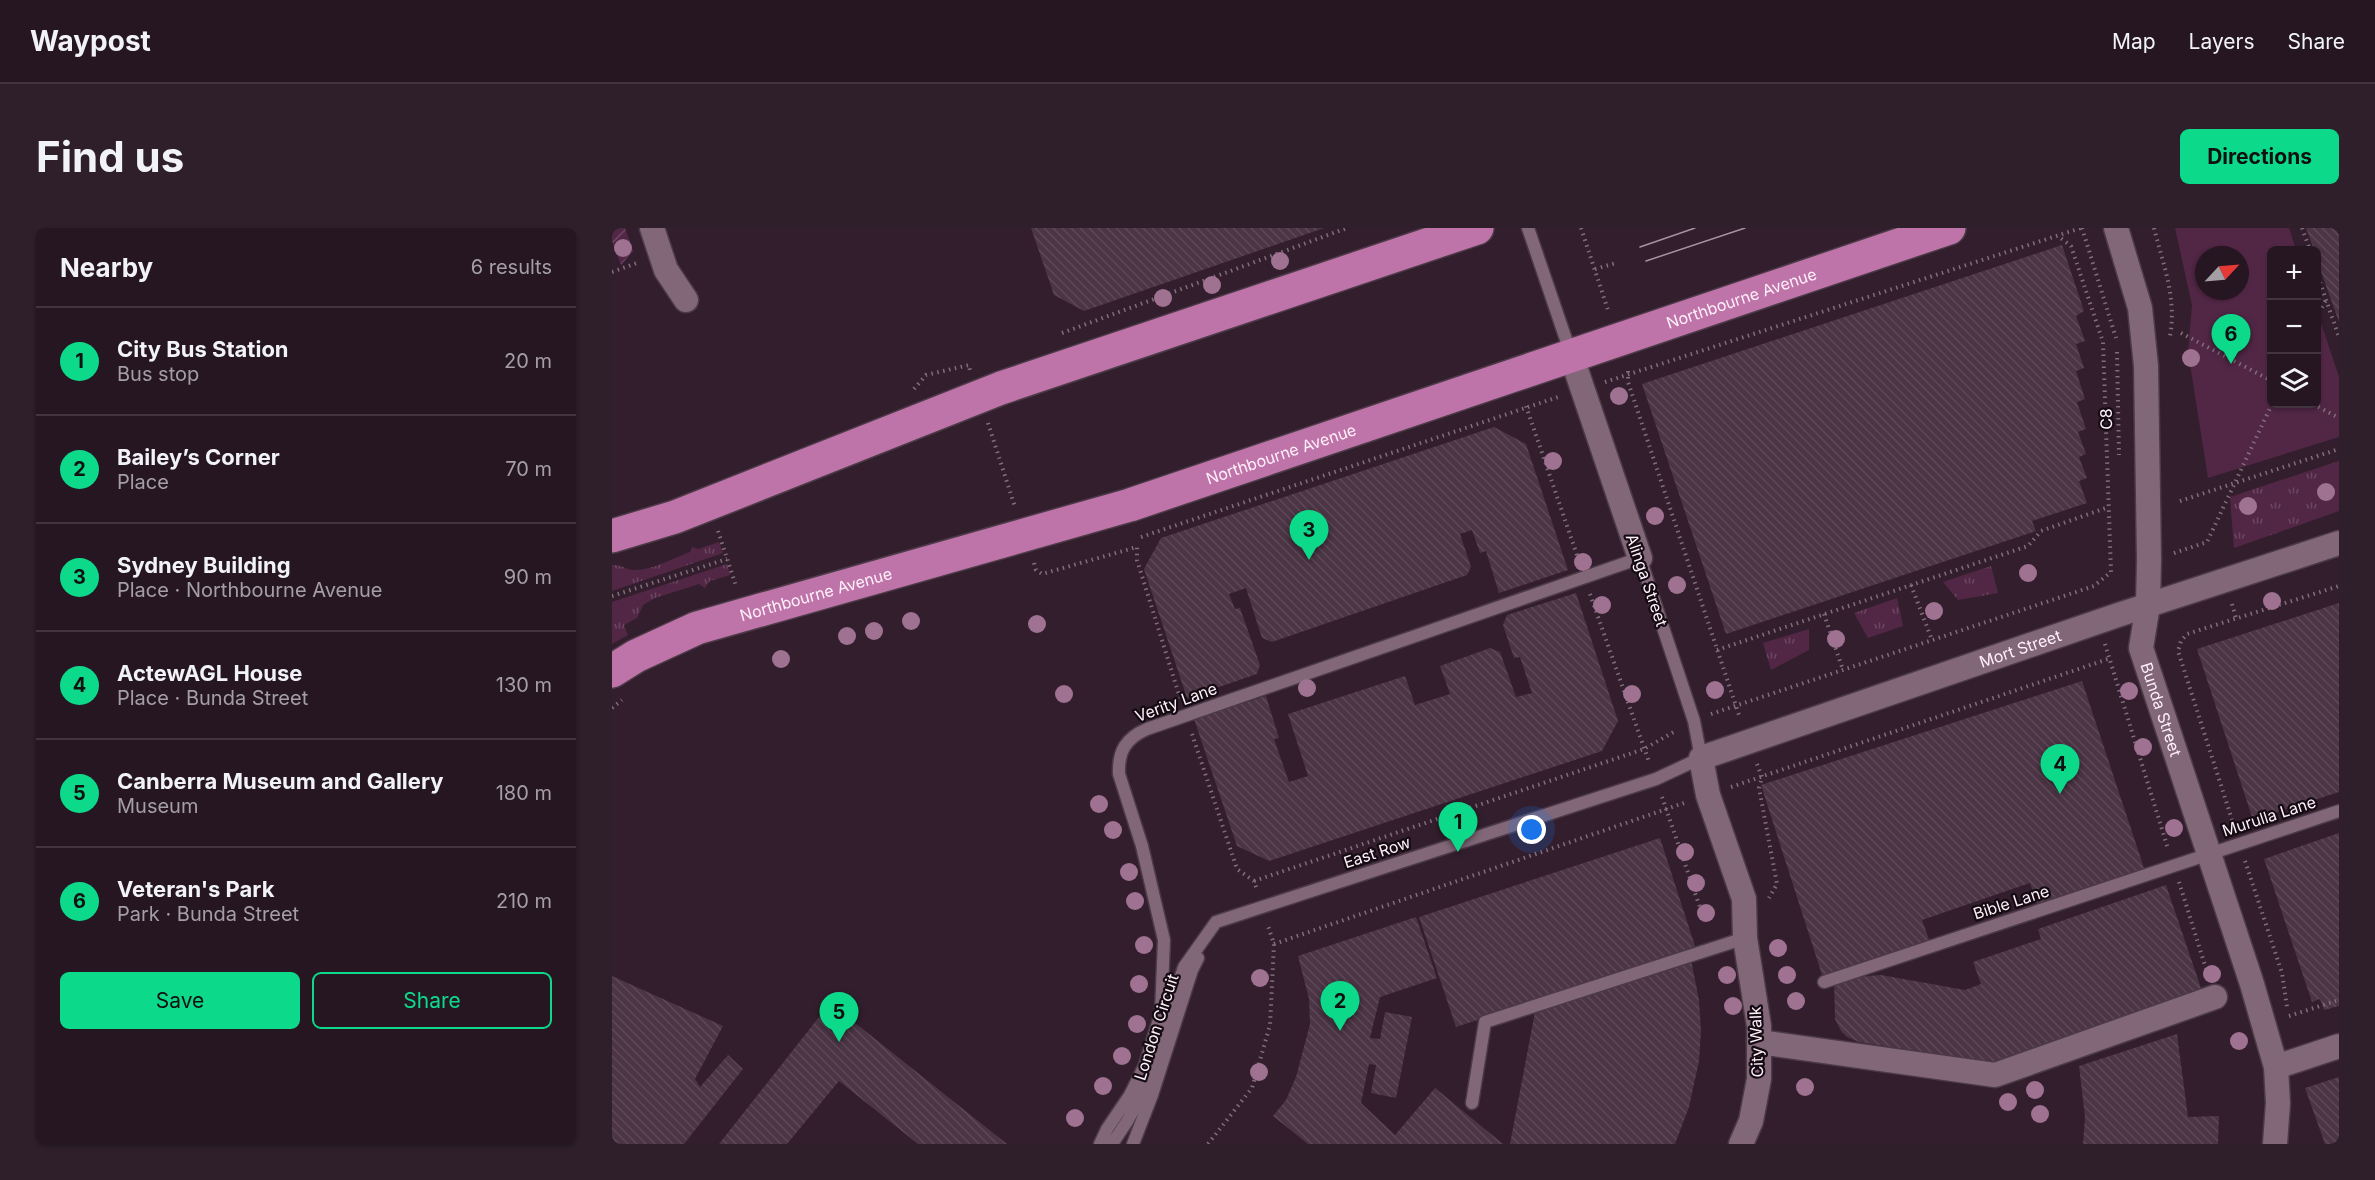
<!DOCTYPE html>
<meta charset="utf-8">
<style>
:root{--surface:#261622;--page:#2e1f2a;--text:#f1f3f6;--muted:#a49fa5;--line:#423540;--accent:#0dd98a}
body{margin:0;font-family:Inter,sans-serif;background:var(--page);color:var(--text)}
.controls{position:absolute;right:18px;top:18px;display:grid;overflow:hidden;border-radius:9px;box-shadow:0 2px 4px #0004}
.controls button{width:54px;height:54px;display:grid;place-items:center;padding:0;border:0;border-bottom:2px solid var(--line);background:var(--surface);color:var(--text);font:30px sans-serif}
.compass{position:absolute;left:1583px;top:18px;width:54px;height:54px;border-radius:50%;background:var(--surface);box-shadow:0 2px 4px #0004;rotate:64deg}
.you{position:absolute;left:920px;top:602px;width:21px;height:21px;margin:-15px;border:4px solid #fff;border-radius:50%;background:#1a73e8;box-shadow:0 0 0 9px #1a73e833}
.badge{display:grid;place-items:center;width:39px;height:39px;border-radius:50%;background:var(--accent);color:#111;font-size:20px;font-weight:700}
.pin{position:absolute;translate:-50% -50px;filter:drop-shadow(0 2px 3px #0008)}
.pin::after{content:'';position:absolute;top:32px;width:21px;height:18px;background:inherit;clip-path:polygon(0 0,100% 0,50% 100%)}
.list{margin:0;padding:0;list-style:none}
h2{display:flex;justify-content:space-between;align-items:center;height:78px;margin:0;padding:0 24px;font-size:26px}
h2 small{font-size:20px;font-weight:400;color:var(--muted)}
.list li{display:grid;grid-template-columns:39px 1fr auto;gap:18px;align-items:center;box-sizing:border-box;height:108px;padding:0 24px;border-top:2px solid var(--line)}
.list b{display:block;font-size:22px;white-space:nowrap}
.list p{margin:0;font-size:20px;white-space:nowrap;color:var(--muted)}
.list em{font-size:20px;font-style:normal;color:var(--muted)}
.actions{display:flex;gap:12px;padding:18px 24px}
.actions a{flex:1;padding:14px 0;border:2px solid var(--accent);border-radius:9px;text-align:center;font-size:21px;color:var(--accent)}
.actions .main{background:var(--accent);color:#111}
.icon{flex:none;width:33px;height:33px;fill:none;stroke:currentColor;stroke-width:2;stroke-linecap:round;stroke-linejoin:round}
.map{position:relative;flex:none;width:1727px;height:916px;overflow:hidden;border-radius:9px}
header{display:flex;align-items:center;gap:36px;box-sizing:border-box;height:84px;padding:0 30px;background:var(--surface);border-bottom:2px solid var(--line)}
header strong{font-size:28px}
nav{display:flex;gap:33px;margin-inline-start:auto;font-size:21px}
.intro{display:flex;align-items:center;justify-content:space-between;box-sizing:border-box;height:144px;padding:0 36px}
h1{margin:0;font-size:42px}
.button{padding:15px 27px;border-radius:9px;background:var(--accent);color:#111;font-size:21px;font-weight:700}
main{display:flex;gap:36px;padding:0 36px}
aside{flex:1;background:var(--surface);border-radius:9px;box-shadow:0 2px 4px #0004}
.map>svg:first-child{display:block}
.grass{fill:url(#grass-tufts)}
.park{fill:#522746;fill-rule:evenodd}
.garden{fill:url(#garden-furrows)}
.building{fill:url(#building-back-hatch)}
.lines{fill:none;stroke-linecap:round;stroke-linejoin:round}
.lane-casing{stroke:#4c3a47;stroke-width:15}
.street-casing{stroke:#4c3a47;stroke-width:27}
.highway-casing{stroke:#4c3a47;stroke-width:36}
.path{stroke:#816e7b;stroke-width:4;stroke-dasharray:1.5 4.5;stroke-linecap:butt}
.lane{stroke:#816778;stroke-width:12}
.street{stroke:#816778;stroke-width:24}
.highway{stroke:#be73a9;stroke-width:33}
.tram{stroke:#a594a0;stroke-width:1.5}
.tree{fill:#9f7291}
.labels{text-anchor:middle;stroke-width:4.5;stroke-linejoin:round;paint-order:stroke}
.street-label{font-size:16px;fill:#fff0fa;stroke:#150b12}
</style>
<header>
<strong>Waypost</strong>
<nav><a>Map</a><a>Layers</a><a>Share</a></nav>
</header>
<div class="intro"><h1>Find us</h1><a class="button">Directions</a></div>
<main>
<aside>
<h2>Nearby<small>6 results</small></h2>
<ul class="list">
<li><span class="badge">1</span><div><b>City Bus Station</b><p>Bus stop</p></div><em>20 m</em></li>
<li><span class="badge">2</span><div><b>Bailey’s Corner</b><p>Place</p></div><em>70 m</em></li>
<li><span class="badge">3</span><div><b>Sydney Building</b><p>Place · Northbourne Avenue</p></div><em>90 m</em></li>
<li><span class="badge">4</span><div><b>ActewAGL House</b><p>Place · Bunda Street</p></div><em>130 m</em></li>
<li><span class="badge">5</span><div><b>Canberra Museum and Gallery</b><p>Museum</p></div><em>180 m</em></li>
<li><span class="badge">6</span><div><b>Veteran's Park</b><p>Park · Bunda Street</p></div><em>210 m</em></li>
</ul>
<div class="actions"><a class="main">Save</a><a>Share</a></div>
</aside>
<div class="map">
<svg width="1727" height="916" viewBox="0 0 1727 916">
<defs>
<pattern id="grass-tufts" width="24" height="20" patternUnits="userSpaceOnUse" patternTransform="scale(1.5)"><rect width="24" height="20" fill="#522746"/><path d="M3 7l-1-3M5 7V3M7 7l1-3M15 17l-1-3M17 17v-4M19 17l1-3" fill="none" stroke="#6c4762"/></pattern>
<pattern id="garden-furrows" width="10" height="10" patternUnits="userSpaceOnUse" patternTransform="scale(1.5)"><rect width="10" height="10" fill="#522746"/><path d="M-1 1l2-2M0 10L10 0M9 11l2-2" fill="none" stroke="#6c4762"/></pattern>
<pattern id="building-back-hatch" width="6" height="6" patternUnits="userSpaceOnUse" patternTransform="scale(1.5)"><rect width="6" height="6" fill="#4c3545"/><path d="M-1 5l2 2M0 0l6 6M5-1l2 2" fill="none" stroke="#5e4958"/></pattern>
</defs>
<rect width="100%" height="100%" fill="#331e2d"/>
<path class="grass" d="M1727,233V283L1622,320L1618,269Z
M107,314L111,325L0,363V337C9,336 14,342 23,342C41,342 62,330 78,324L80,319L86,321Z
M115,336L118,347L98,353L93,360L87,356L43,370L31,377L25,390L12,397L16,407L0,416V374Z
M1379,338L1386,365L1346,372L1331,354Z
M1285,370L1291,398L1256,410L1242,385Z
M1197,401V422L1159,442L1151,415Z"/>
<path class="park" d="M1563,0H1677L1684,22H1660V176H1704L1705,83L1727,149V209L1596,250L1576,123L1580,77ZM1592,27H1628V63H1592Z"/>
<path class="garden" d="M0,0H13L21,23L9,37L0,13Z"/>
<path class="building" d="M419,0H712L472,83L442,67Z
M1694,0H1727V94L1704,30V22H1702Z
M1450,17L1472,83L1464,88L1473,113L1464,116L1472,140L1464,143L1473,171L1465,174L1474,201L1466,204L1474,226L1467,229L1475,250L1467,253L1475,275L1420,293L1424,303L1114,406L1030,156Z
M882,199L914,216L956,342L887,365L874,323L868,325L860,302L848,306L859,339L855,347L660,414L650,410L634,360L617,366L623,381L628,380L648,437L645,446L575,470L532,341L549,310Z
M964,365L1006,493L990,523L657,633L625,618L582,491L654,468L667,510L662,511L677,554L696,548L676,486L793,448L803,477L838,466L828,438L878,420L888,424L904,469L920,465L908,429L902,430L891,397L895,387Z
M1727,375V564L1641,592L1585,421Z
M1470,453L1533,643L1426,679L1418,655L1310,692L1318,714L1245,749L1269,747L1353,762L1369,756L1361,734L1429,711L1426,701L1554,657L1590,763L1383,835L1247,814L1235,809L1229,803L1223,791L1222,746L1211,750L1149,557Z
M1727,605V778L1712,782L1708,771L1700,774L1652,631Z
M1048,610L1084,721L844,799L807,689Z
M804,689L825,750L768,769L758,810L768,811L773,784L800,789L784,870L759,865L764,837L757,836L749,875L783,907L823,860L891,916H696L661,888L674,872L684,849L698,796L697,771L686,728Z
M1079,732L1087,772L1089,803L1087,833L1077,879L1063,916H898L923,784Z
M0,748L111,798L83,851L88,859L116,827L131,841L72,916H0Z
M218,775L395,916H306L227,853L175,916H107Z
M1565,806L1576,889L1607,888L1606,916H1471L1473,889L1467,838Z
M1727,849V916H1713L1693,860Z"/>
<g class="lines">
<g class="lane-casing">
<path id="lane" d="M916,0L959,126
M1212,754L1727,583
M860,875L873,794L1133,710
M488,916L495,901L518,867L533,837L549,785L552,712L530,618L507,546C506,523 514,510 535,501L1028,330L1082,493L1089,530L1044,551L604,694L572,739L531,864L516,892L500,916
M521,916L540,867L580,742L586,730"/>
</g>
<g class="street-casing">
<g id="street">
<path d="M40,0L54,42L74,72"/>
<path id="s1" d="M1504,0L1528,80L1534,138L1537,332L1536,377L1529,420L1640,756L1664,839L1666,875L1663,916"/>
<path d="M959,127L1028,330"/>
<path d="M1147,814L1383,847L1603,769"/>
<path d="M1664,839L1727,818"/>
<path id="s2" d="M1129,916L1139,893L1147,851V798L1133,710L1132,671L1096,567L1089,530L1506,387L1727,315"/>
</g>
</g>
<g class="highway-casing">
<g id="highway">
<path d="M0,308L63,289L389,160L865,0"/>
<path id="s3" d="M0,443L24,428L85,400L518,277L1337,0"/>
</g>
</g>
<path class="path" d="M969,0L997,85
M1470,0L1504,110
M1542,0C1551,36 1565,70 1558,108
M1690,0L1698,22
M983,41L1004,35
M1704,43L1727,109
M0,44L25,35
M1704,90L1714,72
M450,105L735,0
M1569,105L1660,153
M1505,124L1507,227
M1016,143V154L1128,490
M993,154L1469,0
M302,161L314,147L357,137L358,143
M1701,176L1727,190
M914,178L967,333
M376,195L403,279
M1568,273L1727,221
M106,303L124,358
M529,309L949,168
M1562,325L1595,314L1660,176
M422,335L424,342L430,346L525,319V332L568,470
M1299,357L1320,412
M978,366L1037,534
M0,368L115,331
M1620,376L1624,390
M1212,386L1231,442
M1493,416L1556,621
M1105,422L1416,318L1429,303L1497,279
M0,480L10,472
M1099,486L1482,358L1499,344L1491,114L1459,18L1446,8
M580,506L625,641L642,653L645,662
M1145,536L1150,549L1147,560L1165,656L1157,670
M1119,559L1496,431
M1050,569L1093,694
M1622,598L1566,423L1569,413L1575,406L1727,358
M1633,633L1670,745L1675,779
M642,653L1032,521L1065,502
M1567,654L1596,747
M662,716L1072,575
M1677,788L1727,772
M596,916L640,860L658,797L662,716L655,695"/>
<use href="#lane" class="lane"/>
<use href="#street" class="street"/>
<use href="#highway" class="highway"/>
<path class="tram" d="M1028,19L1083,0
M1034,33L1133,0"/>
</g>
<g class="tree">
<circle cx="11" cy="20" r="9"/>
<circle cx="668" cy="33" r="9"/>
<circle cx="600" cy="57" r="9"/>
<circle cx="551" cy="70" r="9"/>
<circle cx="1579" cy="130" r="9"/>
<circle cx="1007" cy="168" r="9"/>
<circle cx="941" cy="233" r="9"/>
<circle cx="1714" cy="264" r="9"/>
<circle cx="1636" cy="278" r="9"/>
<circle cx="1043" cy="288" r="9"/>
<circle cx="971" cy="334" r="9"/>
<circle cx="1416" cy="345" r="9"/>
<circle cx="1065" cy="357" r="9"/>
<circle cx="1660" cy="373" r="9"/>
<circle cx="990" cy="377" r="9"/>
<circle cx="1322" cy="383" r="9"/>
<circle cx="299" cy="393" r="9"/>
<circle cx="425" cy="396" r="9"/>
<circle cx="262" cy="403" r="9"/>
<circle cx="235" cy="408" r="9"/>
<circle cx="1224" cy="411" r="9"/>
<circle cx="169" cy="431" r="9"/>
<circle cx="695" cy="460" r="9"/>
<circle cx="1103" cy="462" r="9"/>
<circle cx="1517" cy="463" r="9"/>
<circle cx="452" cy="466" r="9"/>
<circle cx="1020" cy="466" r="9"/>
<circle cx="1531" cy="519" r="9"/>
<circle cx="487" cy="576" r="9"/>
<circle cx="1562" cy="600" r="9"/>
<circle cx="501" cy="602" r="9"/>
<circle cx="1073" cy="624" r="9"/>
<circle cx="517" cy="644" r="9"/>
<circle cx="1084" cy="655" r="9"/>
<circle cx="523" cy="673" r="9"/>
<circle cx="1094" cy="685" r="9"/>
<circle cx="532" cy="717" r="9"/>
<circle cx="1166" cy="720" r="9"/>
<circle cx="1600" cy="746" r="9"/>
<circle cx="1115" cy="747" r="9"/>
<circle cx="1175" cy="747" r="9"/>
<circle cx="648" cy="750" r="9"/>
<circle cx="527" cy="756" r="9"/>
<circle cx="1184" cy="773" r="9"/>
<circle cx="1121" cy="778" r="9"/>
<circle cx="525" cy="796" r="9"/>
<circle cx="1627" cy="813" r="9"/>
<circle cx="510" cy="828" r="9"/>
<circle cx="647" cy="844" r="9"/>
<circle cx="491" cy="858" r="9"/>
<circle cx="1193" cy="859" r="9"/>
<circle cx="1423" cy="862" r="9"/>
<circle cx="1396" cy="874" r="9"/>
<circle cx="1428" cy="886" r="9"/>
<circle cx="463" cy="890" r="9"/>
</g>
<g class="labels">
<g class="street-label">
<text dy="6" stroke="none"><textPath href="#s3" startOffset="1191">Northbourne Avenue</textPath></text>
<text transform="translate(1494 191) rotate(-92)" y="6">C8</text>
<text dy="6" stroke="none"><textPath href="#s3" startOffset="705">Northbourne Avenue</textPath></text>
<text transform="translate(1035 352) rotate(71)" y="6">Alinga Street</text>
<text dy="6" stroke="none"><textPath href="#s3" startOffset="219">Northbourne Avenue</textPath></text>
<text dy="6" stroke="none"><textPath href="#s2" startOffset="734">Mort Street</textPath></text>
<text transform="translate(564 474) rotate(-20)" y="6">Verity Lane</text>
<text dy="6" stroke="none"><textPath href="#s1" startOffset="489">Bunda Street</textPath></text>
<text transform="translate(1657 588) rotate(-18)" y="6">Murulla Lane</text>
<text transform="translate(765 624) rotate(-18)" y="6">East Row</text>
<text transform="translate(1399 674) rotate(-18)" y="6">Bible Lane</text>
<text transform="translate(544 799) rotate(-72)" y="6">London Circuit</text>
<text transform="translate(1144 814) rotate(-92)" y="6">City Walk</text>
</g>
</g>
</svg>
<div class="controls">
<button>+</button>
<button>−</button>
<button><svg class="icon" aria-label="layers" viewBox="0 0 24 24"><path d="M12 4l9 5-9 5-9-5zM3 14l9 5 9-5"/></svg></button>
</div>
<svg class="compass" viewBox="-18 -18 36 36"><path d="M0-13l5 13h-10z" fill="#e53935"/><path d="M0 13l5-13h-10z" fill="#a49fa5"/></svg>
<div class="you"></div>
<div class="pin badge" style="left:846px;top:624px">1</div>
<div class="pin badge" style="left:728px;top:803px">2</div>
<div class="pin badge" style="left:697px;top:332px">3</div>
<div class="pin badge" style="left:1448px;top:566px">4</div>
<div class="pin badge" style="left:227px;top:814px">5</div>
<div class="pin badge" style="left:1619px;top:136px">6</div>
</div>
</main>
